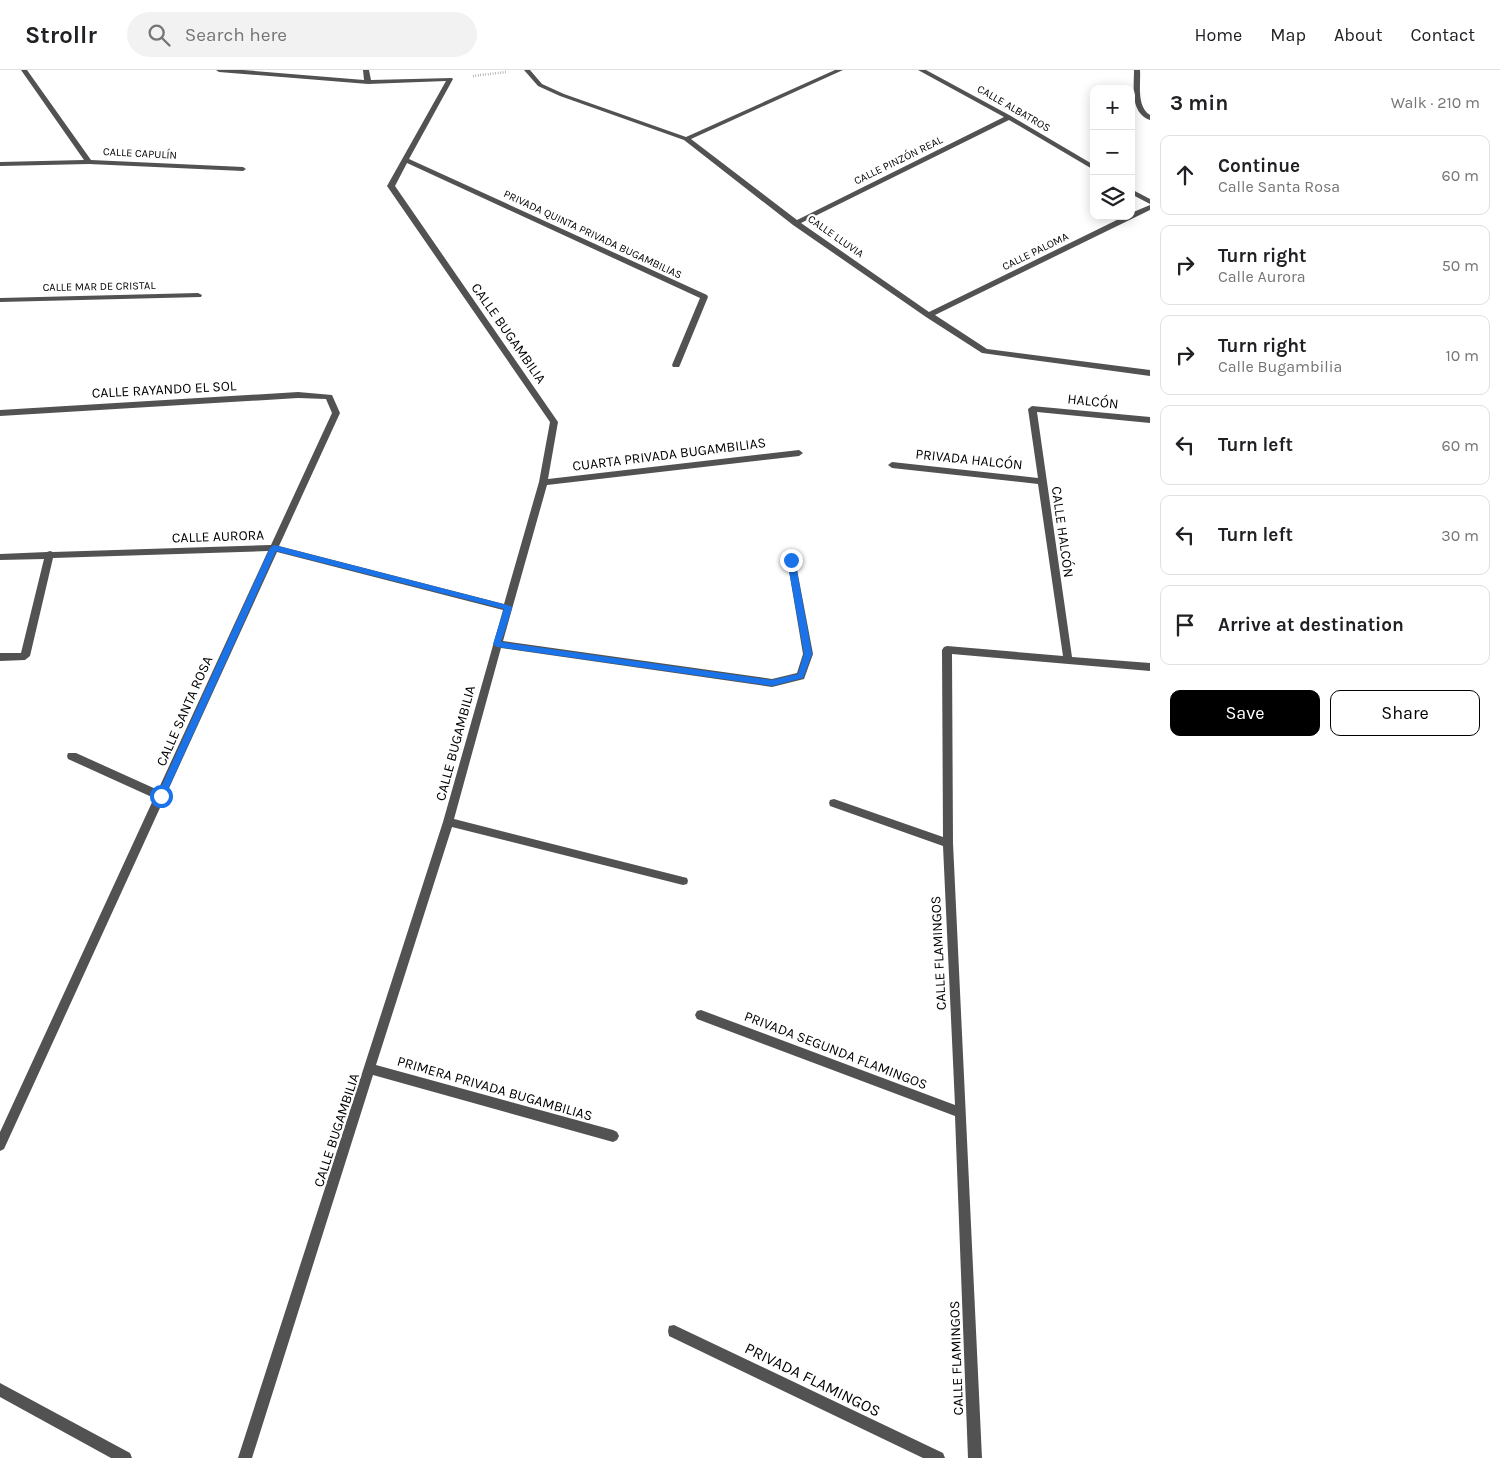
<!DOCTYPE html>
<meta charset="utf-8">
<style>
:root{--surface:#fff;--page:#f2f2f2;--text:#202124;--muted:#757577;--line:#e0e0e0;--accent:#000}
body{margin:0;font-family:Karla,sans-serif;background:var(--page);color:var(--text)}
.controls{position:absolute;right:15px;top:15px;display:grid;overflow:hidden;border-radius:10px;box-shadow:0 2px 12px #0003}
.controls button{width:45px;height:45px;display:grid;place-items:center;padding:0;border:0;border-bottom:1px solid var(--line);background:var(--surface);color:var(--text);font:25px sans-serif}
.stop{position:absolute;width:15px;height:15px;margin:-11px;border:4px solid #1a73e8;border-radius:50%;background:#fff}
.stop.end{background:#1a73e8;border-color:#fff;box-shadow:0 1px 5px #0008}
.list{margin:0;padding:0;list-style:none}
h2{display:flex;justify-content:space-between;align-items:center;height:65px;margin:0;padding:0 20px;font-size:21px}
h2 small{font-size:16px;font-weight:400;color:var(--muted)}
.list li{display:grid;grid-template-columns:32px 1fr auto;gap:15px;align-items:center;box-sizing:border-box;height:80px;margin:0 10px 10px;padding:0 10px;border:1px solid var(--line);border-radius:10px}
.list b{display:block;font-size:19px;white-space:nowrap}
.list p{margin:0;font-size:16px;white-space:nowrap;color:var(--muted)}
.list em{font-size:16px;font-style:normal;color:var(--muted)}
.actions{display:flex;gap:10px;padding:15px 20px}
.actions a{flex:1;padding:11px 0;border:1px solid var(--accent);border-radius:10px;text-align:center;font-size:18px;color:var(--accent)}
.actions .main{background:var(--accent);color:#fff}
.icon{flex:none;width:28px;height:28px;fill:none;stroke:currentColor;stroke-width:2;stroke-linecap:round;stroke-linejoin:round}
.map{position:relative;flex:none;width:1150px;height:1388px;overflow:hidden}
header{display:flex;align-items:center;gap:30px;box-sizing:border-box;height:70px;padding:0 25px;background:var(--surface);border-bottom:1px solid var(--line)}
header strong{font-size:24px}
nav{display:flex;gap:28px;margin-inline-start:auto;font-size:18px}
.search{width:350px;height:45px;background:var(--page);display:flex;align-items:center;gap:12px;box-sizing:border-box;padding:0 18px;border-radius:28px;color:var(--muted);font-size:19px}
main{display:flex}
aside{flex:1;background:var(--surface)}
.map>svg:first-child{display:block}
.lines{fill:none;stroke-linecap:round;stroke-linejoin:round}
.path{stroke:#747474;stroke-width:2.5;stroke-dasharray:0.5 2;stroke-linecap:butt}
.minor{fill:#525252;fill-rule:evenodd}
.tertiary{fill:#525252;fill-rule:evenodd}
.route{fill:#1a73e8}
.labels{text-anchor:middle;stroke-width:4.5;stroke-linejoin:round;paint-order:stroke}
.far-street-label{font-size:11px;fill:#000;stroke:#fff}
.street-label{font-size:14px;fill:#000;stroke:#fff}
.near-street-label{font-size:16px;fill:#000;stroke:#fff}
</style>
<header>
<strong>Strollr</strong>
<div class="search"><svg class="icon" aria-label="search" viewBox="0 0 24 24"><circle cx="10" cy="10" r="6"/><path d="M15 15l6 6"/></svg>Search here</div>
<nav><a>Home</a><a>Map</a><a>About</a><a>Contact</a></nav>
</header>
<main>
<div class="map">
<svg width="1150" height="1388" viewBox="0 0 1150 1388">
<rect width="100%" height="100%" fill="#fff"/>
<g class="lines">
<path class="path" d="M473,6L506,2"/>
<path class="minor" d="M21,0H27L91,90L243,97L246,99L243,101L89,94L0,96V92L84,90Z
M216,0H243L364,10L363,0H369L371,10L452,8L453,9L409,89L707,225L708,227L680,295L679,297H673L672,295L700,228L407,93L395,116L558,352L548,409L799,380L803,383L799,386L547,415L503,571L772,609L797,603L803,584L787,489L791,486L795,489L813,584L804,609L772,617L501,578L454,749L683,807L687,808L688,811L687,814L683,815L452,757L376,995L613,1060L617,1062L619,1066L617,1070L613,1072L373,1005L252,1388H238L443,752L503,540L277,482L4,1079L0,1081V1062L154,728L68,689L67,686L68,683H76L158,720L268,481L53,488L30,586L25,590L0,591V583H21L44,489L0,490V484L47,482L50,481L53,482L271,475L332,343L326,329L298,328L0,346V340L298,322L332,325L340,343L279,476L504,534L539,412L550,352L387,116L446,11L368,14L219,2Z
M524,0H530L542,14L564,24L686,67L835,0H843L691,69L797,150L1004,47L918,0H926L1011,46L1094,95V100L1009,50L801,153L929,242L1125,146H1131V143L1150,135V140L935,245L987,279L1150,300V306L982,283L926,247L793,155L684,70L560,26L538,16Z
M1134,0H1140C1141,14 1136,36 1150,45V50C1130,43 1134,18 1134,0Z
M1131,119L1150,129V134L1131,124Z
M198,223L202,225L201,227L0,232V228Z
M1032,336L1150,347V353L1037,342L1072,587L1150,593V601L952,584L953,773L982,1388H968L955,1046L697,949L695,945L697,941L701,940L955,1035L943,776L830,736L829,733L830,730L834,729L943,767L942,580L944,577L947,576L1063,586L1038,414L892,398L888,395L892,392L1038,408L1028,339Z
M674,1255L943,1383L945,1388H923L669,1266L668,1261L669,1256Z"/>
<path class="tertiary" d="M0,1313L130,1383L132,1388H111L0,1327Z"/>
</g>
<path class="route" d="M274,475L511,536L512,538L501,572L772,610L798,604L804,584L787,490L791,487L795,490L812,584L803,608L772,616L497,577L493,574L504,539L276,481L165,726L161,730L158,729L157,726L270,478Z"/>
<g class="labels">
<g class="far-street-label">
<text transform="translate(1014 38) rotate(30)" y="4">CALLE ALBATROS</text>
<text transform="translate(140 83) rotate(3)" y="4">CALLE CAPULÍN</text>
<text transform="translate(898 90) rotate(-26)" y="4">CALLE PINZÓN REAL</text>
<text transform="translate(593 164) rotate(25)" y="4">PRIVADA QUINTA PRIVADA BUGAMBILIAS</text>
<text transform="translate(836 166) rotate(35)" y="4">CALLE LLUVIA</text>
<text transform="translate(1035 181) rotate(-26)" y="4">CALLE PALOMA</text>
<text transform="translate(99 216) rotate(-1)" y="4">CALLE MAR DE CRISTAL</text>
</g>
<g class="street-label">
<text transform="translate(509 263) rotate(55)" y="5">CALLE BUGAMBILIA</text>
<text transform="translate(164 319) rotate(-3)" y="5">CALLE RAYANDO EL SOL</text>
<text transform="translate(1093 331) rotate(6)" y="5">HALCÓN</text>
<text transform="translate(669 384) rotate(-7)" y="5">CUARTA PRIVADA BUGAMBILIAS</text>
<text transform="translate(969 389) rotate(6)" y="5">PRIVADA HALCÓN</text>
<text transform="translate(1063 462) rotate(82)" y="5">CALLE HALCÓN</text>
<text transform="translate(218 466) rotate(-2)" y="5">CALLE AURORA</text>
<text transform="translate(184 641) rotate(-66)" y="5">CALLE SANTA ROSA</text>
<text transform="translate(455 673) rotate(-75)" y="5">CALLE BUGAMBILIA</text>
<text transform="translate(938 883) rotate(-93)" y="5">CALLE FLAMINGOS</text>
<text transform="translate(836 980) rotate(21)" y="5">PRIVADA SEGUNDA FLAMINGOS</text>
<text transform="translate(495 1018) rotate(16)" y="5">PRIMERA PRIVADA BUGAMBILIAS</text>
<text transform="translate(336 1060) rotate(-72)" y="5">CALLE BUGAMBILIA</text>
<text transform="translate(956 1288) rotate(-92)" y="5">CALLE FLAMINGOS</text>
</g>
<g class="near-street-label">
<text transform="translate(813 1309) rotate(26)" y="6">PRIVADA FLAMINGOS</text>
</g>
</g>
</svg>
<div class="controls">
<button>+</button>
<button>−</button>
<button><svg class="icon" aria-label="layers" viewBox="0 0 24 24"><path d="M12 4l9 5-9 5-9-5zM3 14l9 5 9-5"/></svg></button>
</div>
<div class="stop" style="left:161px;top:726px"></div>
<div class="stop end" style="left:791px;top:490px"></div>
</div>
<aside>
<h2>3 min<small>Walk · 210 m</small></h2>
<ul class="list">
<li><svg class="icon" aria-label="ahead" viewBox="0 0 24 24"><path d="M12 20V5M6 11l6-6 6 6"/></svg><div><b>Continue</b><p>Calle Santa Rosa</p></div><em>60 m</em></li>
<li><svg class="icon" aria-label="right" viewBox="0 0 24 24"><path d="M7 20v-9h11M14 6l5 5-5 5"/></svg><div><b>Turn right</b><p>Calle Aurora</p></div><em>50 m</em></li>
<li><svg class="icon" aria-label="right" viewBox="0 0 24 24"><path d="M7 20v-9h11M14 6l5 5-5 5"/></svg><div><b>Turn right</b><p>Calle Bugambilia</p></div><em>10 m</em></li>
<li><svg class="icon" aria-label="left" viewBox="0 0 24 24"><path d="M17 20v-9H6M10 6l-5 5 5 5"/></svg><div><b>Turn left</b></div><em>60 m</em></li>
<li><svg class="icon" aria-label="left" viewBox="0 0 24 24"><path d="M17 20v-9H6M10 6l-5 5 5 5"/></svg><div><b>Turn left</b></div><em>30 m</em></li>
<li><svg class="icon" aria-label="arrive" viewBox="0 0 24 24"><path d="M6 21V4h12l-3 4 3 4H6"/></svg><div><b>Arrive at destination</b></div></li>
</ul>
<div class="actions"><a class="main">Save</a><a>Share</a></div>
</aside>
</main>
